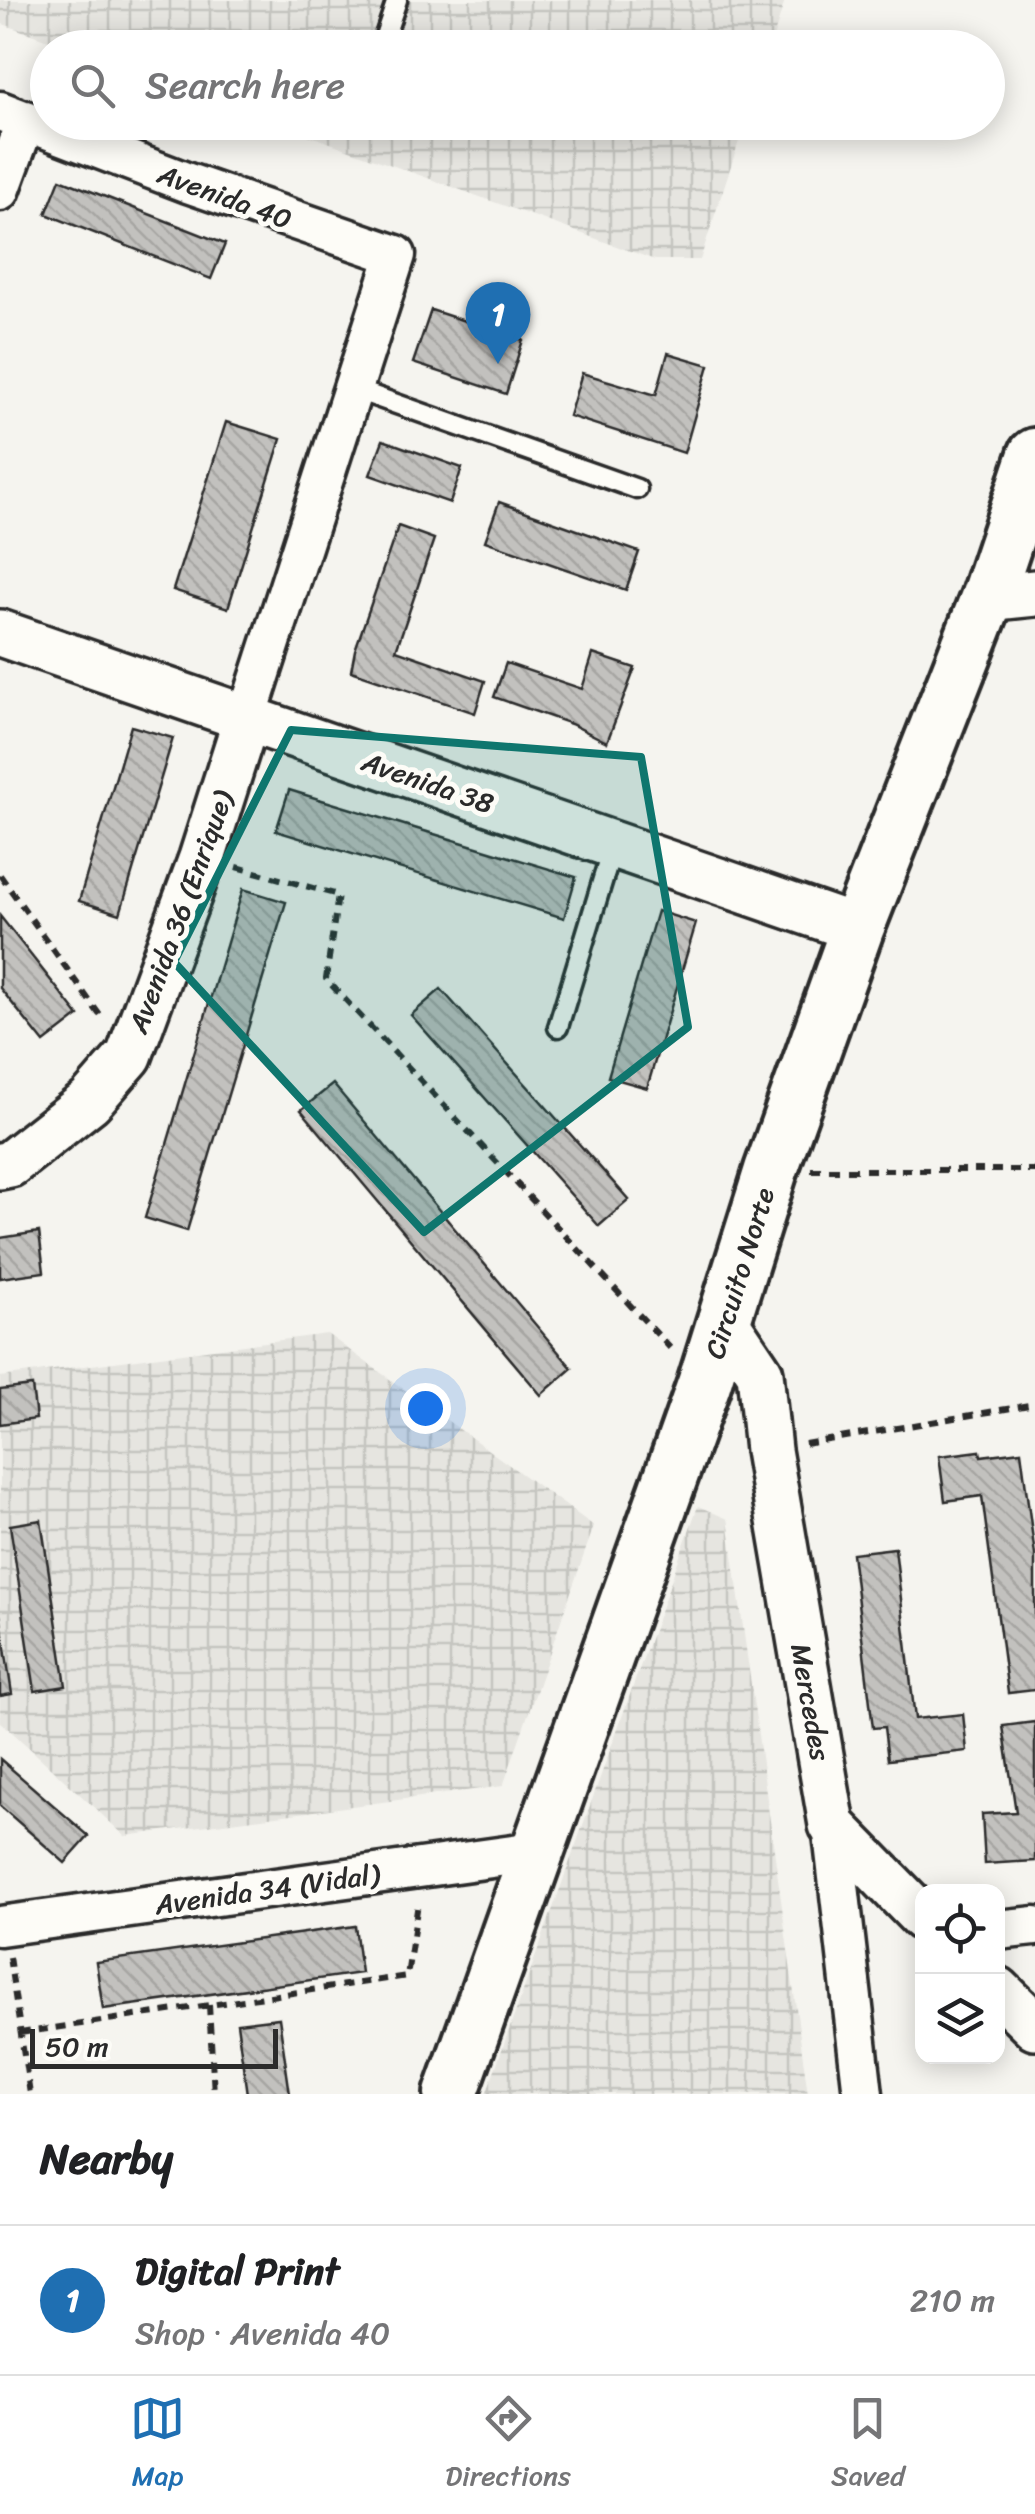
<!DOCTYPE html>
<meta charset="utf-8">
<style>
:root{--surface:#fff;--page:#f6f6f6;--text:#202124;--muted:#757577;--line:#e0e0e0;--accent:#1f6fb2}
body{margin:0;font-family:Sriracha,sans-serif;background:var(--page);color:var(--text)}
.controls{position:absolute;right:30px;bottom:30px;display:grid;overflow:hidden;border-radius:20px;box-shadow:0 5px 25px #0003}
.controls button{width:90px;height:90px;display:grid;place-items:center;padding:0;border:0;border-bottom:2px solid var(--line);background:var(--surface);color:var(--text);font:50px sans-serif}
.scale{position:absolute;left:30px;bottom:25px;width:248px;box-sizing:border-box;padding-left:10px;border:5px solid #2b2b2b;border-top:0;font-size:28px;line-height:35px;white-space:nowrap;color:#2b2b2b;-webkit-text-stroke:8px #fdfcf7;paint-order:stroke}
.you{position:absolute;left:425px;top:1408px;width:35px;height:35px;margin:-25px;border:8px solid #fff;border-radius:50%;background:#1a73e8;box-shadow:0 0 0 15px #1a73e833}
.badge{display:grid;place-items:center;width:65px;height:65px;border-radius:50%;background:var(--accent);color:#fff;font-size:32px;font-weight:700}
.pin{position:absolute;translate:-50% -82px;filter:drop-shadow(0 2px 5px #0008)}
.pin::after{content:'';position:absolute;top:52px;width:35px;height:30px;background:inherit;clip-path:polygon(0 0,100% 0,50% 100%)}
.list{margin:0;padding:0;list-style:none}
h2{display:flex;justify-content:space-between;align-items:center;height:130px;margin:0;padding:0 40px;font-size:42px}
h2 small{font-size:32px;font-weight:400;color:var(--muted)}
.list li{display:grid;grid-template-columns:65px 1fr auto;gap:30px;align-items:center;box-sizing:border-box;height:150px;padding:0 40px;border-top:2px solid var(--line)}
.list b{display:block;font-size:38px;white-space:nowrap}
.list p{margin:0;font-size:32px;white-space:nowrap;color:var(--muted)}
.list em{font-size:32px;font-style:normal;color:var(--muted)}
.icon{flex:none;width:55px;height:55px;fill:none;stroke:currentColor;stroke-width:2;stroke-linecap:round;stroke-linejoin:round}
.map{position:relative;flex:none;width:1035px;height:2094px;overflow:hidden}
.search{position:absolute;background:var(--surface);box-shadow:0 5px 25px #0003;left:30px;right:30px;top:30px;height:110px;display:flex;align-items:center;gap:25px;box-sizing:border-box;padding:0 35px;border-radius:55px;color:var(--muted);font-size:38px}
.sheet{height:280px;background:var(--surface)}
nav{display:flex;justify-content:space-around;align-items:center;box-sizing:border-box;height:140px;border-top:2px solid var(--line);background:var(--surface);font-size:28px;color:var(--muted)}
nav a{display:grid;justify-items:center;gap:5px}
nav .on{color:var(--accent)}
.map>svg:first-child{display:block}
.industrial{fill:url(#industrial-grid)}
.building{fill:url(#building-back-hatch);stroke:#2b2b2b;stroke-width:2.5}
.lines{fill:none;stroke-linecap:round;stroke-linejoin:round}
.service-casing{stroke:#2b2b2b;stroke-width:25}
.minor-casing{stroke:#2b2b2b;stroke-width:45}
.tertiary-casing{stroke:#2b2b2b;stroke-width:52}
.secondary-casing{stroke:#2b2b2b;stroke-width:60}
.path{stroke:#2b2b2b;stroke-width:6;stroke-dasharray:10 8;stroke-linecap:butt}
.service{stroke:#fdfcf7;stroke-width:18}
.minor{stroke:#fdfcf7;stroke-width:38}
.tertiary{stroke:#fdfcf7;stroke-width:45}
.secondary{stroke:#fdfcf7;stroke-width:52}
.marked{fill:#0f766e;fill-opacity:0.2;stroke:#0f766e;stroke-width:8;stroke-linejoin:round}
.labels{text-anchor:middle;stroke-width:10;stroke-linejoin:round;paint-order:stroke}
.street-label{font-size:28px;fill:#2b2b2b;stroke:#fdfcf7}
</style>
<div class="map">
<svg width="1035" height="2094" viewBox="0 0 1035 2094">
<defs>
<pattern id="industrial-grid" width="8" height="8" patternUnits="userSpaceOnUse" patternTransform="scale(2.5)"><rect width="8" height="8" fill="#e6e5e0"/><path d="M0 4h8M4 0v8" fill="none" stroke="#c5c5c0"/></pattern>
<pattern id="building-back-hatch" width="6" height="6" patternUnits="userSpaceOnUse" patternTransform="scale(2.5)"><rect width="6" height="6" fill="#c2c1be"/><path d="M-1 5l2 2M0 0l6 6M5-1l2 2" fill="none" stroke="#a7a6a3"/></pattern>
</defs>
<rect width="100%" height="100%" fill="#f5f4ef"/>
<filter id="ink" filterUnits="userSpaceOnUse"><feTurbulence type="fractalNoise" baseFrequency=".01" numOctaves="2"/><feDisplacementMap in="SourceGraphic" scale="20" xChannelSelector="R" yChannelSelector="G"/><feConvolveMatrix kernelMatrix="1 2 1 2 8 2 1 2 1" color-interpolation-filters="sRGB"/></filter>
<g filter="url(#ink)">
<path class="industrial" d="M0,0H785L770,48L68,47L0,23Z
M275,123H745L700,260H655Z
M327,1334L594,1526L503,1786L125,1836L0,1721V1377Z
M698,1506L728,1519L808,2094H486Z"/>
<path class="building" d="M60,179L225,244L211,279L46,214Z
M431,310L523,340L506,394L413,363Z
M668,353L709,365L684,453L569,416L582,373L656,395Z
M226,422L281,439L228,608L173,590Z
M383,440L462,468L450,503L370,475Z
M499,502L639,552L626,590L485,541Z
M398,526L434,539L396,650L485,681L475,713L351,671L355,650Z
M593,654L635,668L607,742L571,724L494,697L506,663L582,689Z
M131,726L173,738L120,914L79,901Z
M289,790L576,877L564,918L276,831Z
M243,889L286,902L187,1231L145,1218Z
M657,911L696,923L647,1088L608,1077Z
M0,916L79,1016L44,1043L0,988Z
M441,989L629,1200L599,1226L411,1015Z
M333,1084L572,1368L541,1395L301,1110Z
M39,1232L44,1272L0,1278V1238Z
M32,1386L36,1419L0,1424V1390Z
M980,1451L981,1456L1021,1451L1035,1555V1690L1008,1693L982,1496L945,1501L939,1456Z
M41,1520L66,1686L35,1691L10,1525Z
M895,1548L915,1719L963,1714L967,1751L888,1760L884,1727L873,1728L852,1553Z
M0,1615L12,1694L0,1696Z
M1035,1722V1861L985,1864L982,1814L1016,1812L1003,1726Z
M0,1759L89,1836L65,1863L0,1806Z
M355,1926L361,1973L103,2009L96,1962Z
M279,2018L290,2094H247L237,2023Z"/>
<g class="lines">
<g class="service-casing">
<path id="service" d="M381,48L397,0
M351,388L637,489
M558,1027L613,846"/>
</g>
<g class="minor-casing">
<path id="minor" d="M0,111L188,183L396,255L246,720
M0,191L26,120
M832,1825L863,2094
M0,1926L535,1852
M998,1930L1035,1926"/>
</g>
<g class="tertiary-casing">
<path id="tertiary" d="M987,598L1035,593
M0,633L857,929
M0,1166L10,1164L90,1101L129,1056L202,858L246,720
M725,1321L760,1373L768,1450L832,1825L922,1917
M998,1990L1035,2026"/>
</g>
<g class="secondary-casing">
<path id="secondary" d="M451,2094L704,1384L771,1170L857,929L987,598L1035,455"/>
</g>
<path class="path" d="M237,867L338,895L326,979L672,1350
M0,875L104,1021
M811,1170H1035
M805,1444L1035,1404
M9,1957L30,2094
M209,2005L214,2094
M20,2033L407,1976L418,1903"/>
<use href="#service" class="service"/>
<use href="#minor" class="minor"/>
<use href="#tertiary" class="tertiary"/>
<use href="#secondary" class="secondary"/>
</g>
</g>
<path class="marked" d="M291,730L641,757L688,1027L424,1232L174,962Z"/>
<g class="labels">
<g class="street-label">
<text transform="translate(225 196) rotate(20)" y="10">Avenida 40</text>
<text transform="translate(428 782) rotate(19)" y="10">Avenida 38</text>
<text transform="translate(180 912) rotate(-70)" y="10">Avenida 36 (Enrique)</text>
<text transform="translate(739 1273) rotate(-73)" y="10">Circuito Norte</text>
<text transform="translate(811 1702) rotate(80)" y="10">Mercedes</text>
<text transform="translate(267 1889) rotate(-8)" y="10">Avenida 34 (Vidal)</text>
</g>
</g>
</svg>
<div class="controls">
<button><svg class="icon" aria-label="locate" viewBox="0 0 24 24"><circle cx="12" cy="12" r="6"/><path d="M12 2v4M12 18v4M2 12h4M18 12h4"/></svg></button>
<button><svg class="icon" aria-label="layers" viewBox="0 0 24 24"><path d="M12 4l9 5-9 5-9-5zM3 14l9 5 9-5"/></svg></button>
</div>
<div class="scale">50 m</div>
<div class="you"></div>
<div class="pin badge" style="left:498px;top:364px">1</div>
<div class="search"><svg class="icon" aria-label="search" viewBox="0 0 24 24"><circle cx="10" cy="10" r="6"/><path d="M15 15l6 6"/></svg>Search here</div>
</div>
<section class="sheet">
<h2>Nearby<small></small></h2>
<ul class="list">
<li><span class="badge">1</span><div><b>Digital Print</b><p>Shop · Avenida 40</p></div><em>210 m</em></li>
</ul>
</section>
<nav>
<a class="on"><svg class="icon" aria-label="map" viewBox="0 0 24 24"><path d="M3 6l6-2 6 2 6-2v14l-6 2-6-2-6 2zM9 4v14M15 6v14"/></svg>Map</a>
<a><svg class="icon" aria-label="directions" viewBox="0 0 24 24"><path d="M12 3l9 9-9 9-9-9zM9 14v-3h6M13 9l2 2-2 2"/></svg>Directions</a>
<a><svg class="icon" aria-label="saved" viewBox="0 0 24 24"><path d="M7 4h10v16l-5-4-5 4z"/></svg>Saved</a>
</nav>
